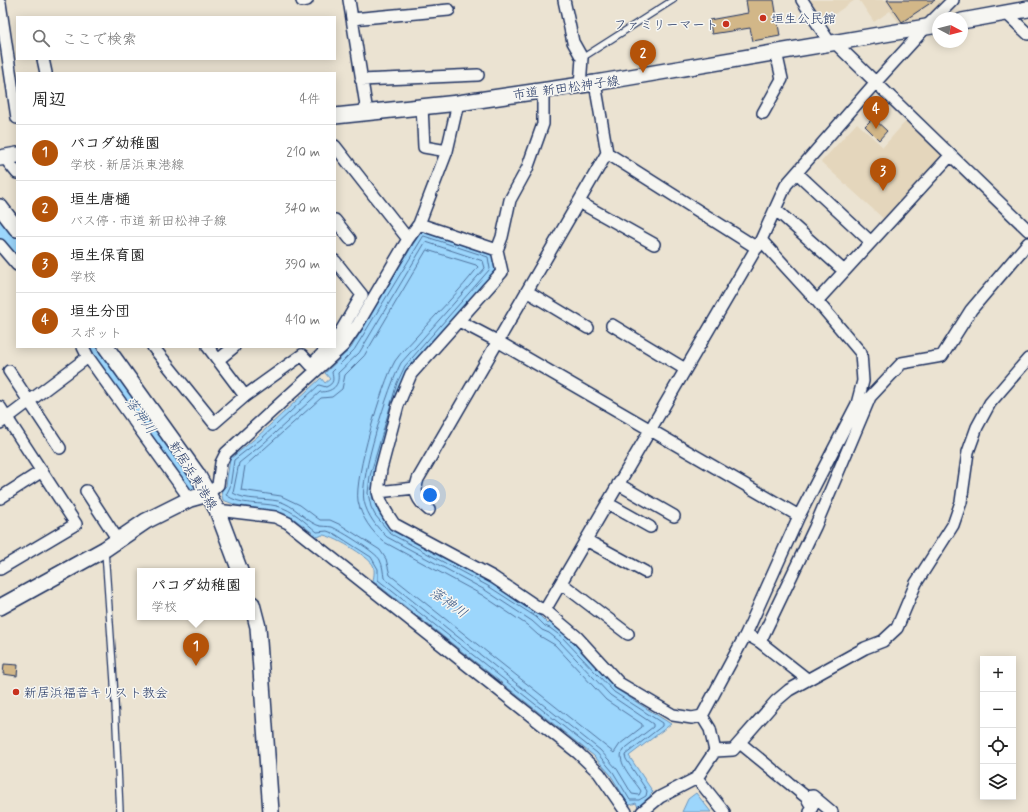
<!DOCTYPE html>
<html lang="ja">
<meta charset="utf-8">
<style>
:root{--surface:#fff;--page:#f2f2f2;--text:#222;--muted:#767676;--line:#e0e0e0;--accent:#b45309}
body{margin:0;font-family:Mynerve,"Klee One",sans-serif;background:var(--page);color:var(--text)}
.controls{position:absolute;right:12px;bottom:12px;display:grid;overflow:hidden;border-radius:0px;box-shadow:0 2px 10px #0003}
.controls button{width:36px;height:36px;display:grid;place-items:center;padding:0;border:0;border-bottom:1px solid var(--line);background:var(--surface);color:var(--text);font:20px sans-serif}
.compass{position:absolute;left:932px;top:12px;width:36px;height:36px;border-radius:50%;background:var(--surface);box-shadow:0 2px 10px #0003;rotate:97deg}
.you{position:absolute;left:430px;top:495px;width:14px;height:14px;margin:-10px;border:3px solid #fff;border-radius:50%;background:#1a73e8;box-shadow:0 0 0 6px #1a73e833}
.badge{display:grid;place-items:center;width:26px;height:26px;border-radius:50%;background:var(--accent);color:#fff;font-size:13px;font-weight:700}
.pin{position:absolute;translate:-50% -33px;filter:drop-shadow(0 1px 2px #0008)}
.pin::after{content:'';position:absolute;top:21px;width:14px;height:12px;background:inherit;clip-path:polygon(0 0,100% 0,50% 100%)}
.popup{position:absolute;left:137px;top:568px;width:118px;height:52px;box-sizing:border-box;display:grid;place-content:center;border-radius:0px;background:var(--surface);filter:drop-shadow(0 1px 3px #0005);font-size:13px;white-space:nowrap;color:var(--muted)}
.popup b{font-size:15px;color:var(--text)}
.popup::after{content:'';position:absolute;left:50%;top:100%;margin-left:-8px;border:8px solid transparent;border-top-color:var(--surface)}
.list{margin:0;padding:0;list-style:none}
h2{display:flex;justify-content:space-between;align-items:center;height:52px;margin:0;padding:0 16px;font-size:17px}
h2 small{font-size:13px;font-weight:400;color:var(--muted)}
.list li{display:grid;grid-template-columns:26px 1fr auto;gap:12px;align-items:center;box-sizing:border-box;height:56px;padding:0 16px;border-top:1px solid var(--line)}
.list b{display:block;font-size:15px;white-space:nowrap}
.list p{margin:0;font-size:13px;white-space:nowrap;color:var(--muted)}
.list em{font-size:13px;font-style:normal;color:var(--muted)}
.icon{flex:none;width:22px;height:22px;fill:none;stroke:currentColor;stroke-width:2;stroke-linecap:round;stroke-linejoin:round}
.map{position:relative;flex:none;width:1028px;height:812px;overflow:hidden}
.search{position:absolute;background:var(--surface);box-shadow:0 2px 10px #0003;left:16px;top:16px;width:320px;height:44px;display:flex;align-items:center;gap:10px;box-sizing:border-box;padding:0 14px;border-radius:0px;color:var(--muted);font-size:15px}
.panel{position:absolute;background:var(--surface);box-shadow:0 2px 10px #0003;left:16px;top:72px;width:320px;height:276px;border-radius:0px}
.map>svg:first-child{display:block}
.built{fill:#e4d6bc}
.water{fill:#9cd6fc;stroke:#6893bd}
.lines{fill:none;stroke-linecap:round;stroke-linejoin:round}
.shore{stroke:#4f729d;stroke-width:1}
.river{stroke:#9cd6fc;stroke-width:17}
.building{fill:#d2b788;stroke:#1b2f5e}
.lane-casing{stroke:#1b2f5e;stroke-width:8}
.street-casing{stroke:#1b2f5e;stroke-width:14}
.secondary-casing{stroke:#1b2f5e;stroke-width:18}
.lane{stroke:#f6f6f2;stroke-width:5.5}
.street{stroke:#f6f6f2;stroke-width:11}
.secondary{stroke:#f6f6f2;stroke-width:15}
.poi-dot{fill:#c8321e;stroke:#f6f6f2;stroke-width:1.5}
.labels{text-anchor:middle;stroke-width:3;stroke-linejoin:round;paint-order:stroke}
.poi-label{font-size:13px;fill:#1b2f5e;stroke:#f6f6f2;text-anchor:start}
.street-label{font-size:13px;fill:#1b2f5e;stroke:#f6f6f2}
.water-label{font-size:14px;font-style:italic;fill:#3b5986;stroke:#f6f6f2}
</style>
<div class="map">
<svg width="1028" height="812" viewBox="0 0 1028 812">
<rect width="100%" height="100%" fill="#ebe3d2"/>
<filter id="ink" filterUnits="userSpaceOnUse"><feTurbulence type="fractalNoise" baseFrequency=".025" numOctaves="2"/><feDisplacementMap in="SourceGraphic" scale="8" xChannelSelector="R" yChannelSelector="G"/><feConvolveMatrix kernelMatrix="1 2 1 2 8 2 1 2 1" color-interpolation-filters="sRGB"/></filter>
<g filter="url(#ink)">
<path class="built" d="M809,0H855L824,21Z
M859,0H945L925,20L900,24L890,11L874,22Z
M906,121L945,156L886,221L821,162L857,123L883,147Z"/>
<path class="water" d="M421,231L492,254L495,271L408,369L393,405L374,477L373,499L379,513L393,530L490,582L540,616L548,624L550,622L565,634L616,689L671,724L629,756L653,792L650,795L651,797L638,807L636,803L630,805L627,802L610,774L594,756L373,581C374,575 375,571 373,565C368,556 332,535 322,535L318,537L293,518L283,513L236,505L223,500L221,491L226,486L230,459L258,436L321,378L325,383L330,379L325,373L351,348Z
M696,793L711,812H682L688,799Z"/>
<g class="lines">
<path class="shore" d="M424,236L488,257L490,269L405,366L397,383L370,476L368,493L371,507L375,515L391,534L488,586L536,617L545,626L550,628L562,637L614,692L662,723V726L625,755L626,759L647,791L646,796L639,800H630L613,772L597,753L378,580V569L371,557L335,534L327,531L317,532C305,522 293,510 277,506C260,502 241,506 226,495L230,487L234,460L261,439L319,385L326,387C335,383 333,379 332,372L354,350Z
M426,242L483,261L485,268L401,363C389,385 359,478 364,501C367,515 377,528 387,537L485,590L532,621L542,630L549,633L559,641L610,695L653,724V727L623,750C615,762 635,781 641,791L639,795L632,794L617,769L600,750L384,578C383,572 383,566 380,560C376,552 341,531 332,527C328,526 321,527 317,525C303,519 295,505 278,501C264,498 246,501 233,493L239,463L264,443L320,392C332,392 340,386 338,373L359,353Z
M427,250L476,265L478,267C460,291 437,313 417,336C410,344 401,352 395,361C382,384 354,477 358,501C361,517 372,532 384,542L482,595L527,625L538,635L555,645L606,700L642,724V727L620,744L614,753L390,575L386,559L380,550L341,525L330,520H320L300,505L281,496L241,490L245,466L321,398L332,397L342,389L345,375L364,356Z"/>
<path class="river" d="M0,230L17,252
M93,347L189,483"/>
</g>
<path class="building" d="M746,0H774L780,36L753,41L750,28L712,34L709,20L748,13Z
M887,0H935L902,22Z
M873,118L887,131L879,140L865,126Z
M4,664L18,665L17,676L3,674Z"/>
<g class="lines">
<g class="lane-casing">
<path id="lane" d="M582,58L673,0
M105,551L114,681L120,812"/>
</g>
<g class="street-casing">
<path id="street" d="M349,0L367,112
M564,0L573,42L582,58L580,86
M802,0L830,43
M302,1L307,0
M0,3L17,118
M1006,13L1028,34
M352,19L449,10
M834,42L1028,230
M43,59L46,73
M361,80L478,75
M595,83L607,153
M422,106L424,147L447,151
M763,113L782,79L776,52
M335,146L408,239
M4,157L17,173
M797,173L871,242
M579,202L654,244
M775,209L844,271
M335,220L350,239
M761,240L545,610L577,637L619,683L673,715L692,718L702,716L710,729L715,751L733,750L776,701L789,690L865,648L883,641L897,628L916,583L953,525L961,502L968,452L977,427L990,403L1028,359
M0,245L17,265
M497,250L502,237L510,200L527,169L543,124V91
M335,261L362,295L335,341
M528,292L588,328
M817,301L950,156
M459,321L499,342L799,516
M612,325L685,369
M83,347L88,357
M153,347L214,423L245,396L302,355L311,365L329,347
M208,347L245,396
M218,360L234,347
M9,371L60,448
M0,407L7,418L0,423
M618,484L674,516
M415,488L378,492L381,469L398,405L411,374L502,272L497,250L419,224
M86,491L118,540
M378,492C381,504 387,514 394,524L493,577L539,608L545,610
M208,494L218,485L221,463L226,453L343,346L358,324L408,239L419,224L447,151L458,103
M0,498L42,471
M607,503L650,527
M217,510L275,517L288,523L578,753L599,773L626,812
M429,510C418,501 413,493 418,479L607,153L757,248
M586,540L645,572
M0,569L76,524L7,418L88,357L190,499
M561,583L628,634
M746,634L799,516L857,404L863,381L861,353L817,301L761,240L786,185L875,83L926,27L953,0
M807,679L760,642L815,527L870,397L902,363L942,356L971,310L1028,243
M702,716L746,634L760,642
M740,743L806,797L813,796L832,812
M697,778L724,812
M806,797L812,807L810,812
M642,812L660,797L697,778L715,751"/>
</g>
<g class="secondary-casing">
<path id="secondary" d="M962,21L1028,9
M335,116L458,103L595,83L938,25
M0,158L17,155
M0,207L17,229
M106,347L197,474L217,510L240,571
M252,604L258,627L271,812
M0,607L105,549L146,521L190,499L208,494"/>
</g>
<use href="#lane" class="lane"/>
<use href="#street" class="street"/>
<use href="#secondary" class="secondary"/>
</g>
</g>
<g class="poi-dot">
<circle cx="763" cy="18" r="4"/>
<circle cx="726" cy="24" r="4"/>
<circle cx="16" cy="692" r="4"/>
</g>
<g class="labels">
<g class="poi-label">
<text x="771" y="23">垣生公民館</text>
<text x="718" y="29" text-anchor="end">ファミリーマート</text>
<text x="24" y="697">新居浜福音キリスト教会</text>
</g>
<g class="street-label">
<text transform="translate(566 87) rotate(-8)" y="5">市道 新田松神子線</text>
<text transform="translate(194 475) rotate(58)" y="5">新居浜東港線</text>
</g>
<g class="water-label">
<text transform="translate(141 415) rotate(55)" y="5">落神川</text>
<text transform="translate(449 602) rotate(36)" y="5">落神川</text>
</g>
</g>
</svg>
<div class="controls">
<button>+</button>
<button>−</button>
<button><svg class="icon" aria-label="locate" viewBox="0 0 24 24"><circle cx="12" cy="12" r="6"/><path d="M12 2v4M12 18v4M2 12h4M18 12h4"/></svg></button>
<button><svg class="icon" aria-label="layers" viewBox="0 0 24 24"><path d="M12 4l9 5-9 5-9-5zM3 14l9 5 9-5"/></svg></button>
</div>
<svg class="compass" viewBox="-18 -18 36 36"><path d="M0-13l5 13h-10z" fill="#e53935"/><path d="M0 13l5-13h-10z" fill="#767676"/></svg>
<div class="you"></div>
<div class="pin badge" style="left:196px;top:666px">1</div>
<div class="popup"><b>パコダ幼稚園</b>学校</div>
<div class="pin badge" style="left:643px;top:73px">2</div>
<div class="pin badge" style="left:883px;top:191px">3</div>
<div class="pin badge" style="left:876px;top:129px">4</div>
<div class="search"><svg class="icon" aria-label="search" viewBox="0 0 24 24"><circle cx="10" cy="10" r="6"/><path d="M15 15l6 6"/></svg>ここで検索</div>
<section class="panel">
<h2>周辺<small>4件</small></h2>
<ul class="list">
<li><span class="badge">1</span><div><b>パコダ幼稚園</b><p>学校 · 新居浜東港線</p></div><em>210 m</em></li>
<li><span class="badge">2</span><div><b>垣生唐樋</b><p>バス停 · 市道 新田松神子線</p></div><em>340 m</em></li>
<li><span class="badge">3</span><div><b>垣生保育園</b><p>学校</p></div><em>390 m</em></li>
<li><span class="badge">4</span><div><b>垣生分団</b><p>スポット</p></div><em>410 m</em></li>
</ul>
</section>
</div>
